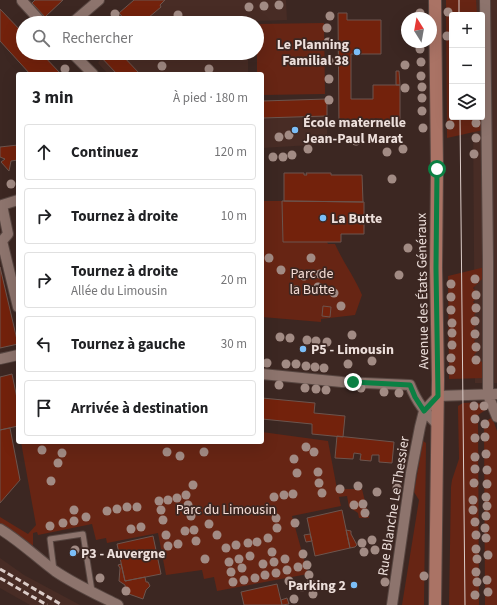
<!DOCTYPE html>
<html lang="fr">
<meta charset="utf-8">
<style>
:root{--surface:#fff;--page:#f6f6f6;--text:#202124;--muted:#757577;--line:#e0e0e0}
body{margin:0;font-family:"Source Sans 3",sans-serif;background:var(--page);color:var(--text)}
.controls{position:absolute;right:12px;top:12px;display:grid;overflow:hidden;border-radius:4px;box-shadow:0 4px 16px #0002}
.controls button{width:36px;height:36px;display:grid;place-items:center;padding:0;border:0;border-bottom:1px solid var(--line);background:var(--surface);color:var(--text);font:20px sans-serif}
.compass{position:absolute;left:401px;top:12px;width:36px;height:36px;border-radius:50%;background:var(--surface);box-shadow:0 4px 16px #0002;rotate:349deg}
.stop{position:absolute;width:12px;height:12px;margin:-9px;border:3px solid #0b8043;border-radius:50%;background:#fff}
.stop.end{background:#0b8043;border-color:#fff;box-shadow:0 1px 4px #0008}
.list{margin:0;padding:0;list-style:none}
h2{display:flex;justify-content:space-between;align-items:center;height:52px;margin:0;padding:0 16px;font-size:17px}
h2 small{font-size:13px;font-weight:400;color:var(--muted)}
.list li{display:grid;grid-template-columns:26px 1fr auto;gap:12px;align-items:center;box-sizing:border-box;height:56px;margin:0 8px 8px;padding:0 8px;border:1px solid var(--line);border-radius:4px}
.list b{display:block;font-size:15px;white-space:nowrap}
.list p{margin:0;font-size:13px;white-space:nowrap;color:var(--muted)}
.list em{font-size:13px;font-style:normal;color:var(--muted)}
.icon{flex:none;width:22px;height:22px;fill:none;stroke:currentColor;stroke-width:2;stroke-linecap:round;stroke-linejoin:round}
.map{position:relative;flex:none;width:497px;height:605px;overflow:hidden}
.search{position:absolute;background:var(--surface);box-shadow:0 4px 16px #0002;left:16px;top:16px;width:248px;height:44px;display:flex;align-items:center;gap:10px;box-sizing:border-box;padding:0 14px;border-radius:22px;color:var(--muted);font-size:15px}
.panel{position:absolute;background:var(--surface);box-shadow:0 4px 16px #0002;left:16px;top:72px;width:248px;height:372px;border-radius:4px}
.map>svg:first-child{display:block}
.built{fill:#482c25}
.green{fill:#672514}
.building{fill:#73220c;stroke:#6c554e}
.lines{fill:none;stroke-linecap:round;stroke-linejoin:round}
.lane-casing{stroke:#574641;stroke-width:7}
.street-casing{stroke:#574641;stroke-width:12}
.secondary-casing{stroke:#574641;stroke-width:14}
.lane{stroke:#8d746d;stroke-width:5}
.street{stroke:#8d746d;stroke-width:10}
.secondary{stroke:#aa7365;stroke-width:12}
.tram{stroke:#dbccc8;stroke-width:1}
.rail{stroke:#dbccc8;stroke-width:3;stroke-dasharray:6 3;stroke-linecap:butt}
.tree{fill:#a28b84}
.route{stroke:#0b8043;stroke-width:5}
.poi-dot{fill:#7bbef8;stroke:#3c2722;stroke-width:1.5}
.labels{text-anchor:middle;stroke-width:3.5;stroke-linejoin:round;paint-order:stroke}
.poi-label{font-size:14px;font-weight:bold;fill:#eddfdb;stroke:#3c2722;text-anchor:start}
.park-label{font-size:14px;fill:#f5dcd5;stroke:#3c2722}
.street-label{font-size:14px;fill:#eddfdb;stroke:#3c2722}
</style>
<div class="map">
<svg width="497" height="605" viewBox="0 0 497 605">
<rect width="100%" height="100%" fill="#3c2722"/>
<path class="built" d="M134,0H286L287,20L250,21L249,23H116L113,20Z
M471,0H497V383H475L473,117H482V15H472Z
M94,53H248V74H108L98,63L100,60Z
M327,99V144L262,148V101Z
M0,558L24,575L80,605H30L0,588Z"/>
<path class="green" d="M446,0H476L477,15H452V117H482L483,130L447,138Z
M324,23L325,94L262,95V74H257V24Z
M262,200L263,201H282L283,242H327L328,244H335C343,262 355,278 362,295L355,315L321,319V322L262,317Z
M485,267V276L473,288L479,295L473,302L480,308L474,315L480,321L474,328L480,334L474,341L480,348L474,355L486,366V378L449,379L448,276Z
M463,403C472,403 481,401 487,409L478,415L479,605H449L451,487L452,480L459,459L458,409V406Z
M492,417L497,431V605H485L484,423Z
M262,432L328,441L337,489H362L369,518H359L358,513L349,507L347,496L339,497L341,506L292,516L308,574L217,591L214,577L204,579L202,570L166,575L158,533L107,543L106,538L96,540L92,524L38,535L37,532L33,533V546L0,524V517L28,534L36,525L21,442H262Z
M423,441L426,443L424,605H402L419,500L414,492Z"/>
<path class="building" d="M35,0H63L45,17L32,3Z
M134,0H165L160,5L161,7L148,18L146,16L142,20L144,22L143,23H128L119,13Z
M0,9L23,33V53H41L61,74H30L0,41Z
M338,13H347V20H381V54H351V99H373V85H400V126L339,127Z
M97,53H120L140,74H117Z
M396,71H399L400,85H396Z
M327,99V116L262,118V101Z
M18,145V160L11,161L9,171L1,162L5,159L0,157V147Z
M284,173H304V175H307L306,173H331V175H362L363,202L284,201Z
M282,201L364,202V234H341V242H283Z
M0,267L18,344L0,348Z
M323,306L331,307L330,317L322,316Z
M12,374L18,403V426L0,430V377Z
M262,398L315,403L314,413L345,416L343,437L312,434V424L262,419Z
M10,428L20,480L0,503V430Z
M337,436L394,442L392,463L379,462V455H372L371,461L360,460L361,454L354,453L353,459L335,458Z
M342,510L350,548L315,556L307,518Z
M346,530L351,531V534L357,545L355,547L350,548Z
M310,534L312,541L306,542L304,535Z
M153,536L161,574L125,581L117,544Z
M121,564L125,581L145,577L146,582H148L150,586L146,590L143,599L126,593L125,585L119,581L120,568L118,565Z
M277,584L282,605H244L241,592Z
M287,598L289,604L282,605L281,600Z"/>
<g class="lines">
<g class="lane-casing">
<path id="lane" d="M54,570L50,539L83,534L92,591"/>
</g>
<g class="street-casing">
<path id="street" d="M485,0L488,261V395L497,417
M22,1L42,23
M72,23L99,0
M72,53L93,74
M18,200L2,205L8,234L2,241L18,307
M0,359L18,355
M262,374L342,382L410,385C417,403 425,412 438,425
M0,529C20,541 36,557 55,571C74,584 96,594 118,605
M392,605L411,473L420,427L424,411L438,396L497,394"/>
</g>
<g class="secondary-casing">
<path id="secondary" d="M435,0L437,169L436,268L438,380L435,605"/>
</g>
<use href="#lane" class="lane"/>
<use href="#street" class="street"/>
<use href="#secondary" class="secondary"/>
<path class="tram" d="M459,0V15
M460,117L465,605"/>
<path class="rail" d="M0,569L62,605
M0,578L47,605"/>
</g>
<g class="tree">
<circle cx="279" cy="5" r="4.5"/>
<circle cx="264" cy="6" r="4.5"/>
<circle cx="249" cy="7" r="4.5"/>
<circle cx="448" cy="12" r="4.5"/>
<circle cx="420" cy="13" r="4.5"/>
<circle cx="115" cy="14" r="4.5"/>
<circle cx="178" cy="15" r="4.5"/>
<circle cx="330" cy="16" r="4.5"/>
<circle cx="327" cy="28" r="4.5"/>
<circle cx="447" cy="36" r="4.5"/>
<circle cx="328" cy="42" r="4.5"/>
<circle cx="420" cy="49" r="4.5"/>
<circle cx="329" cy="61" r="4.5"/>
<circle cx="421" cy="62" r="4.5"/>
<circle cx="405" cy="65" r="4.5"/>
<circle cx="162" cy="66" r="4.5"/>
<circle cx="65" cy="69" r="4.5"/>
<circle cx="209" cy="69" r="4.5"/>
<circle cx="421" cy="76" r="4.5"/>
<circle cx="329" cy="79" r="4.5"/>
<circle cx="422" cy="87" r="4.5"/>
<circle cx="405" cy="88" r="4.5"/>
<circle cx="422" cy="98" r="4.5"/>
<circle cx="329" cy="100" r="4.5"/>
<circle cx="422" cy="111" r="4.5"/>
<circle cx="476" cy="123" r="4.5"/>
<circle cx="450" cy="125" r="4.5"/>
<circle cx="423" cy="128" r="4.5"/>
<circle cx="289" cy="135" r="4.5"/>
<circle cx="279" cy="137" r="4.5"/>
<circle cx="476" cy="138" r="4.5"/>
<circle cx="356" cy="141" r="4.5"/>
<circle cx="308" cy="149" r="4.5"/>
<circle cx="403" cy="149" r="4.5"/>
<circle cx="387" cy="152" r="4.5"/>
<circle cx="474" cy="154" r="4.5"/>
<circle cx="292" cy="155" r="4.5"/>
<circle cx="273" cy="157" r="4.5"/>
<circle cx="283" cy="157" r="4.5"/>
<circle cx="392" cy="179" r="4.5"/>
<circle cx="11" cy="184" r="4.5"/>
<circle cx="408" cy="248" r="4.5"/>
<circle cx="269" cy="258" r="4.5"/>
<circle cx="311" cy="258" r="4.5"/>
<circle cx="281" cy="270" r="4.5"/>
<circle cx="320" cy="274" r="4.5"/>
<circle cx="399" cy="275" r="4.5"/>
<circle cx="304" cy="276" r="4.5"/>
<circle cx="475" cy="279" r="4.5"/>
<circle cx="451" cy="284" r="4.5"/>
<circle cx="318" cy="287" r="4.5"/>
<circle cx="296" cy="290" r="4.5"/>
<circle cx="334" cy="293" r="4.5"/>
<circle cx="476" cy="295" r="4.5"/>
<circle cx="451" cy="297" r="4.5"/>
<circle cx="341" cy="306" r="4.5"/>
<circle cx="476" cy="308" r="4.5"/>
<circle cx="451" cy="310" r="4.5"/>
<circle cx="475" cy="321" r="4.5"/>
<circle cx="452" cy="323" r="4.5"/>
<circle cx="452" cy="333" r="4.5"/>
<circle cx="475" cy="334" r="4.5"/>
<circle cx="352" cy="335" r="4.5"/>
<circle cx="280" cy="337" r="4.5"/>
<circle cx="290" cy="338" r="4.5"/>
<circle cx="307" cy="340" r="4.5"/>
<circle cx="316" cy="341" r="4.5"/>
<circle cx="327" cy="342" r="4.5"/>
<circle cx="452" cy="345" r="4.5"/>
<circle cx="476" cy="347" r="4.5"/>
<circle cx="451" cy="358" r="4.5"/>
<circle cx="476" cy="360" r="4.5"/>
<circle cx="372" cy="361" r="4.5"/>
<circle cx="267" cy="363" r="4.5"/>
<circle cx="286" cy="364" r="4.5"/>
<circle cx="296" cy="364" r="4.5"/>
<circle cx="348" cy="364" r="4.5"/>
<circle cx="306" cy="366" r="4.5"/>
<circle cx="315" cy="367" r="4.5"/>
<circle cx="324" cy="368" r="4.5"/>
<circle cx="451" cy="370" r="4.5"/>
<circle cx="279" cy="385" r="4.5"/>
<circle cx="305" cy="388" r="4.5"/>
<circle cx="361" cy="388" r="4.5"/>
<circle cx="316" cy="389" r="4.5"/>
<circle cx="326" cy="390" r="4.5"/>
<circle cx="384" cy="392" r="4.5"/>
<circle cx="399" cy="393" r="4.5"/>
<circle cx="474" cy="406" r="4.5"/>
<circle cx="484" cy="406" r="4.5"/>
<circle cx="475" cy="419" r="4.5"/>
<circle cx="485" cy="424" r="4.5"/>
<circle cx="485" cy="437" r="4.5"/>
<circle cx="475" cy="438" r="4.5"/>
<circle cx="306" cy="447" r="4.5"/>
<circle cx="42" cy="450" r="4.5"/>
<circle cx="167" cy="452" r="4.5"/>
<circle cx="204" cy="452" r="4.5"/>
<circle cx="314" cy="452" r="4.5"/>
<circle cx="62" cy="453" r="4.5"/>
<circle cx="486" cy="454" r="4.5"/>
<circle cx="180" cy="456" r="4.5"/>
<circle cx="475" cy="457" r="4.5"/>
<circle cx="294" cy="459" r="4.5"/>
<circle cx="58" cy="463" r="4.5"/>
<circle cx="475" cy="469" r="4.5"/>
<circle cx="487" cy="470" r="4.5"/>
<circle cx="318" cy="472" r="4.5"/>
<circle cx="297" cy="473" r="4.5"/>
<circle cx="51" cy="481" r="4.5"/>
<circle cx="319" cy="483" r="4.5"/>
<circle cx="474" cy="483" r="4.5"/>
<circle cx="487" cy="484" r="4.5"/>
<circle cx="193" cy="485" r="4.5"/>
<circle cx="358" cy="486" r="4.5"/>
<circle cx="397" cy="488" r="4.5"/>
<circle cx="340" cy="489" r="4.5"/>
<circle cx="377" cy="492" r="4.5"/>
<circle cx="322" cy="493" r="4.5"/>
<circle cx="293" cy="494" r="4.5"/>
<circle cx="186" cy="495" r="4.5"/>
<circle cx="284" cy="495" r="4.5"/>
<circle cx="274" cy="497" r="4.5"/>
<circle cx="486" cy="497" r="4.5"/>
<circle cx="177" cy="498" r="4.5"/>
<circle cx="168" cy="500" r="4.5"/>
<circle cx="473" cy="500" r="4.5"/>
<circle cx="159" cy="501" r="4.5"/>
<circle cx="363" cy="504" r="4.5"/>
<circle cx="188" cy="505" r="4.5"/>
<circle cx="354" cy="505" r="4.5"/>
<circle cx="487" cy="506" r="4.5"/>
<circle cx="127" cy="507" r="4.5"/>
<circle cx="137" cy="507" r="4.5"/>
<circle cx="117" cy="509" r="4.5"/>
<circle cx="74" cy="510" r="4.5"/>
<circle cx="161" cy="510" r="4.5"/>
<circle cx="473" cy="510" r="4.5"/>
<circle cx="107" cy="511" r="4.5"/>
<circle cx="365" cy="513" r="4.5"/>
<circle cx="191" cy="516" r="4.5"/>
<circle cx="486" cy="516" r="4.5"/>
<circle cx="86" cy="517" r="4.5"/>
<circle cx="276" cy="518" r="4.5"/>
<circle cx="163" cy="520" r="4.5"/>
<circle cx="74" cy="521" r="4.5"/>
<circle cx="475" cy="522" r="4.5"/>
<circle cx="63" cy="523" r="4.5"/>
<circle cx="295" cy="523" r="4.5"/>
<circle cx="209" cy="524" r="4.5"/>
<circle cx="50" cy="526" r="4.5"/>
<circle cx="141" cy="527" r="4.5"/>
<circle cx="277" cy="528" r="4.5"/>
<circle cx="485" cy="528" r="4.5"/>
<circle cx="131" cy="529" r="4.5"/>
<circle cx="194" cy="530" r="4.5"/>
<circle cx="185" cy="531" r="4.5"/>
<circle cx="166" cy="535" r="4.5"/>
<circle cx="217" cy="535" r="4.5"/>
<circle cx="476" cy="535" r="4.5"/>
<circle cx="268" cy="538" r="4.5"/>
<circle cx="486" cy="538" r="4.5"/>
<circle cx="372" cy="540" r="4.5"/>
<circle cx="196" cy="541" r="4.5"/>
<circle cx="257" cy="542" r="4.5"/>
<circle cx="248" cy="543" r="4.5"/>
<circle cx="362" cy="543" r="4.5"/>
<circle cx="178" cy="544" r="4.5"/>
<circle cx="236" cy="545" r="4.5"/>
<circle cx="168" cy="546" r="4.5"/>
<circle cx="226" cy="548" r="4.5"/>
<circle cx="476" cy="549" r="4.5"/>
<circle cx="75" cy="550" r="4.5"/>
<circle cx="375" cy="550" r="4.5"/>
<circle cx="272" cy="552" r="4.5"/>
<circle cx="364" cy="552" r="4.5"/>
<circle cx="303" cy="554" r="4.5"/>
<circle cx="488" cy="555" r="4.5"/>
<circle cx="250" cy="556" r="4.5"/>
<circle cx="205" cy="559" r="4.5"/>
<circle cx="239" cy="559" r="4.5"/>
<circle cx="285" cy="559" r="4.5"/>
<circle cx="477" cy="559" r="4.5"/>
<circle cx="229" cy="562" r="4.5"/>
<circle cx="274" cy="562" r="4.5"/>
<circle cx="263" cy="564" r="4.5"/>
<circle cx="307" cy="565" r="4.5"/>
<circle cx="298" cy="567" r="4.5"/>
<circle cx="242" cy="568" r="4.5"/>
<circle cx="287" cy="570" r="4.5"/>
<circle cx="231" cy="572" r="4.5"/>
<circle cx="476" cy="572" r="4.5"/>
<circle cx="276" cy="573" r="4.5"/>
<circle cx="265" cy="575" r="4.5"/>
<circle cx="309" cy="575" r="4.5"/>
<circle cx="424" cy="576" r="4.5"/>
<circle cx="100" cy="578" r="4.5"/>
<circle cx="255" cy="578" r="4.5"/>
<circle cx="244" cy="580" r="4.5"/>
<circle cx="487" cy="580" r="4.5"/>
<circle cx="289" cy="581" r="4.5"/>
<circle cx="233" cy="582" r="4.5"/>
<circle cx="385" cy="582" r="4.5"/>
<circle cx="477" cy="582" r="4.5"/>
<circle cx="311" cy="584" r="4.5"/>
<circle cx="302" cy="587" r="4.5"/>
<circle cx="126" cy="591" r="4.5"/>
<circle cx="488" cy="592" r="4.5"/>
<circle cx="313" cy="594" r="4.5"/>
<circle cx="475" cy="595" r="4.5"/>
<circle cx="294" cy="599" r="4.5"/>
</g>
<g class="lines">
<path class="route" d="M353,382L410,385L415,397L424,411L438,396L436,268L437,169"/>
</g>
<g class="poi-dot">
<circle cx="357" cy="52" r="4"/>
<circle cx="295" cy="130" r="4"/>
<circle cx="323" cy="218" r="4"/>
<circle cx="303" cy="349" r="4"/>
<circle cx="73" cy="553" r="4"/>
<circle cx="354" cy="585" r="4"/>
</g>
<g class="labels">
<g class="poi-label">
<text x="349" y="49" text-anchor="end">Le Planning<tspan x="349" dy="16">Familial 38</tspan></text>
<text x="303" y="127">École maternelle<tspan x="303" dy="16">Jean-Paul Marat</tspan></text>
<text x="331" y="223">La Butte</text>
<text x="311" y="354">P5 - Limousin</text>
<text x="81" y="558">P3 - Auvergne</text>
<text x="346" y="590" text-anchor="end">Parking 2</text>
</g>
<g class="park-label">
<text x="312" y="278">Parc de<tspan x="312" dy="16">la Butte</tspan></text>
<text x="226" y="514">Parc du Limousin</text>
</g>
<g class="street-label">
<text transform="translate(422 291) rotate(-91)" y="5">Avenue des États Généraux</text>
<text transform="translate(393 506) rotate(-81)" y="5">Rue Blanche Le Thessier</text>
</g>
</g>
</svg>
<div class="controls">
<button>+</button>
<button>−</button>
<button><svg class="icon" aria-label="layers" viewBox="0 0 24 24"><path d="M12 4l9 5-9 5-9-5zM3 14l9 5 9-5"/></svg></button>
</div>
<svg class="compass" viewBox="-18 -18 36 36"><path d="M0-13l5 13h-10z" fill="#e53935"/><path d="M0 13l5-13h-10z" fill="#757577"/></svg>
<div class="stop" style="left:437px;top:169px"></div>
<div class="stop end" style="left:353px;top:382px"></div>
<div class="search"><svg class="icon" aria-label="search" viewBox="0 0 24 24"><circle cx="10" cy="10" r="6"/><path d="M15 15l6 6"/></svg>Rechercher</div>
<section class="panel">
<h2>3 min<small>À pied · 180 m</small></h2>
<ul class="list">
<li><svg class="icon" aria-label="ahead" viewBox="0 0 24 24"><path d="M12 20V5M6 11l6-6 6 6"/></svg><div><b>Continuez</b></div><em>120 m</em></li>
<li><svg class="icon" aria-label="right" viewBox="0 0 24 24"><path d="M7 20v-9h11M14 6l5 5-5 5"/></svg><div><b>Tournez à droite</b></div><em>10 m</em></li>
<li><svg class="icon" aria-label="right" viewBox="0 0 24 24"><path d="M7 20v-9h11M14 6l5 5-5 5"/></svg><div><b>Tournez à droite</b><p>Allée du Limousin</p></div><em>20 m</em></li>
<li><svg class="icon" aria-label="left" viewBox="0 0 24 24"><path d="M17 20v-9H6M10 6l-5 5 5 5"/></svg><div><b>Tournez à gauche</b></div><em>30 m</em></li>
<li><svg class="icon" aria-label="arrive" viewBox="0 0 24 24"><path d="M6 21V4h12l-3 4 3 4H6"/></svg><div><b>Arrivée à destination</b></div></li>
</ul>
</section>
</div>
